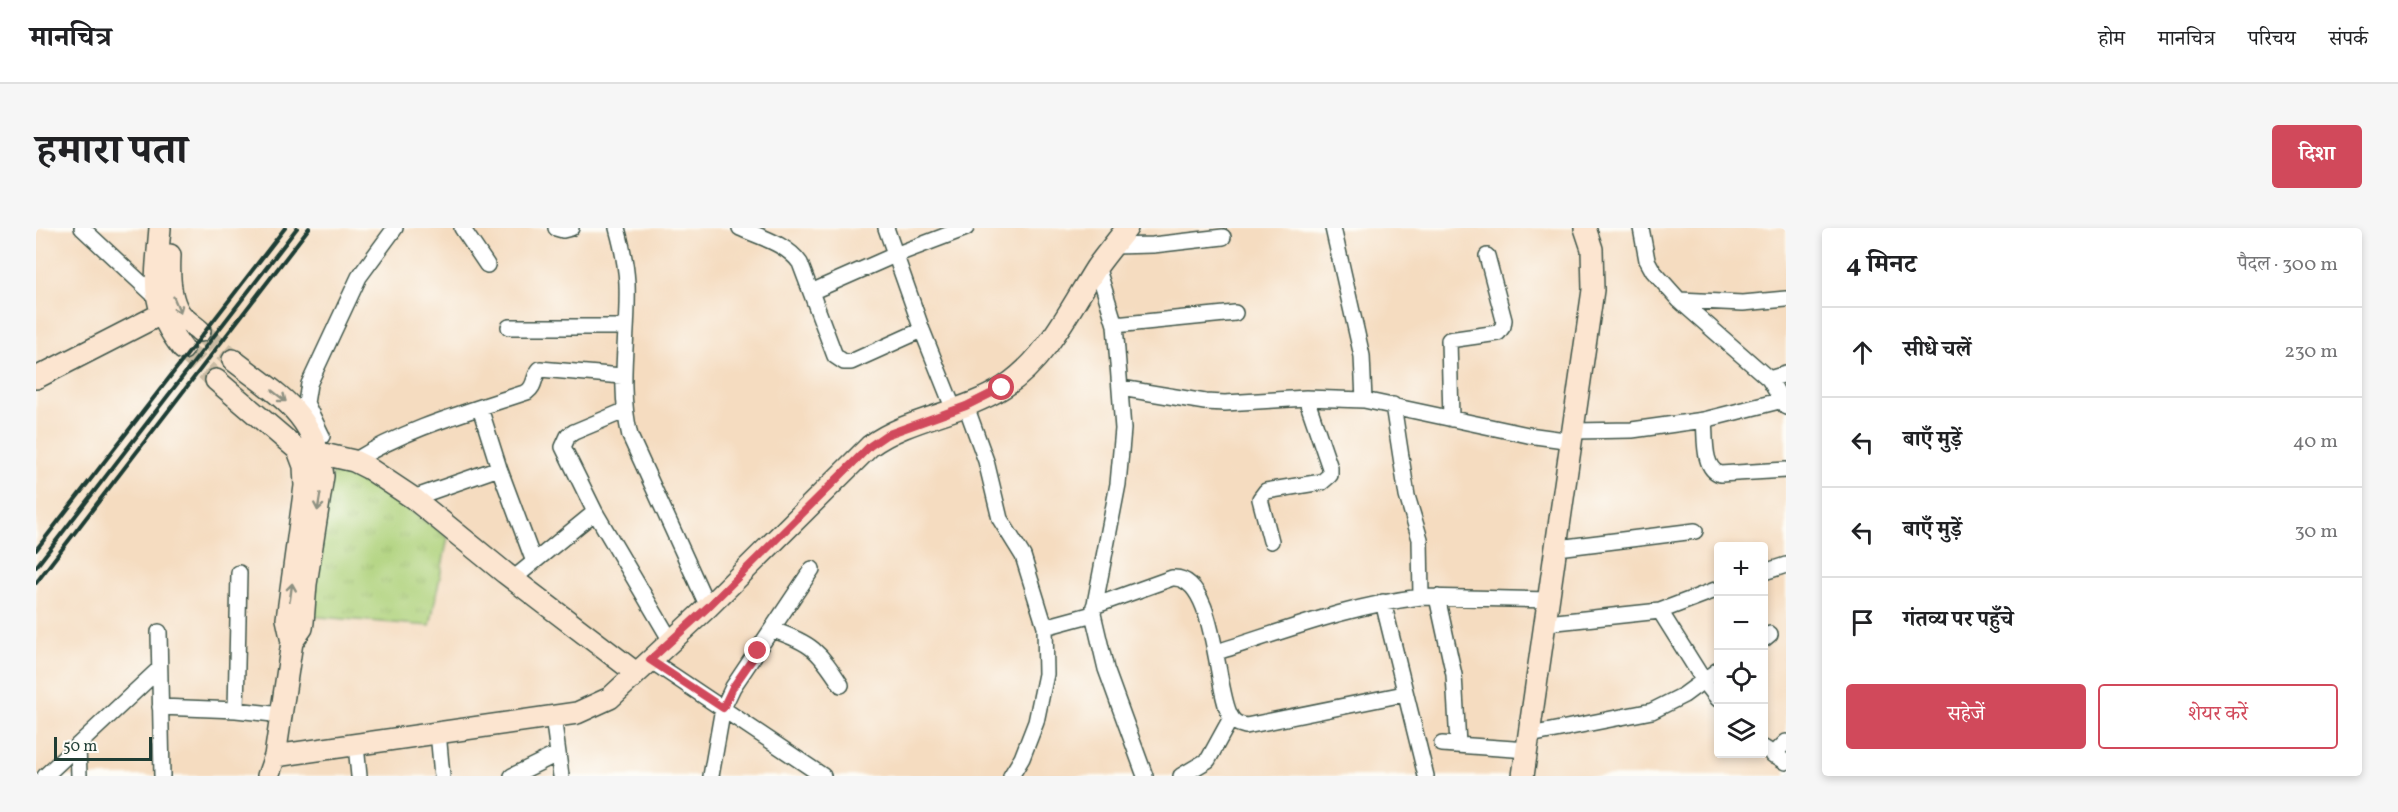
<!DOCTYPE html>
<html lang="hi">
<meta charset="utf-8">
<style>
:root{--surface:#fff;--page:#f6f6f6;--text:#202124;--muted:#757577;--line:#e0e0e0;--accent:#d1495b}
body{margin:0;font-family:Vollkorn,"Noto Serif Devanagari",serif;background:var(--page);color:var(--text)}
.controls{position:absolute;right:18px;bottom:18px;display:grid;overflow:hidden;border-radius:6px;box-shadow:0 3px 9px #0003}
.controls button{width:54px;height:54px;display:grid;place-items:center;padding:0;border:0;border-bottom:2px solid var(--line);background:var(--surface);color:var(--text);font:30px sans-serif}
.scale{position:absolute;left:18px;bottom:15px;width:98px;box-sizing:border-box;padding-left:6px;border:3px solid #1f3d34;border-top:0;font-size:16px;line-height:21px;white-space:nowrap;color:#1f3d34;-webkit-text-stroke:4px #fdfcf7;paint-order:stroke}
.stop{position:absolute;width:18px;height:18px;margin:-14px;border:4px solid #d1495b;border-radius:50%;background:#fff}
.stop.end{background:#d1495b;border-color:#fff;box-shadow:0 2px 6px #0008}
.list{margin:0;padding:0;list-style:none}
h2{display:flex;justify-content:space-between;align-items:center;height:78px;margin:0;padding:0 24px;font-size:26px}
h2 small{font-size:20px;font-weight:400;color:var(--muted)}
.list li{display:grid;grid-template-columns:39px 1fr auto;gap:18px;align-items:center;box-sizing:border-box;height:90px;padding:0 24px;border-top:2px solid var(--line)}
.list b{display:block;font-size:22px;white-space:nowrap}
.list em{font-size:20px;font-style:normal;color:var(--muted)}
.actions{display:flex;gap:12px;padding:18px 24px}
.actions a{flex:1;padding:14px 0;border:2px solid var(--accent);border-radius:6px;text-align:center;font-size:21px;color:var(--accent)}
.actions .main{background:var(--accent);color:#fff}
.icon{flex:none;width:33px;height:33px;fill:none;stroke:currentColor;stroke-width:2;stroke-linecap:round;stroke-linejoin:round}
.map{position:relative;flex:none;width:1750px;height:548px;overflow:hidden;border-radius:6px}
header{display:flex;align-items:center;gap:36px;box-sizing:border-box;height:84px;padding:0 30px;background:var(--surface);border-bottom:2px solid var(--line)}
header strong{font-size:28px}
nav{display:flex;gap:33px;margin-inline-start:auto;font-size:21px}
.intro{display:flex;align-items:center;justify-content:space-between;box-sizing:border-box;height:144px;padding:0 36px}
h1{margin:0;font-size:42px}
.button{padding:15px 27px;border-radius:6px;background:var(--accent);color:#fff;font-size:21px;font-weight:700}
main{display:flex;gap:36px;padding:0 36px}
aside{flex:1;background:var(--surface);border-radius:6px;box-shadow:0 3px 9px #0003}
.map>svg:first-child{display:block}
.grass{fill:url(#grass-tufts);stroke:#678858;stroke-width:1.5}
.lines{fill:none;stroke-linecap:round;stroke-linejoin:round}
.secondary-tunnel{stroke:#cabca4;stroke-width:21;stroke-dasharray:21 10;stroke-linecap:butt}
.street-casing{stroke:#3f5549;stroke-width:18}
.secondary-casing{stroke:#3f5549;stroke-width:24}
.street{stroke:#fff;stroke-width:15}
.secondary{stroke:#fce5d0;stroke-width:21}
.rail{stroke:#1f3d34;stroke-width:4}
.oneway{stroke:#8e9182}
.route{stroke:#d1495b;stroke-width:8}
</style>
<header>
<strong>मानचित्र</strong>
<nav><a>होम</a><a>मानचित्र</a><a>परिचय</a><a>संपर्क</a></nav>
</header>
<div class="intro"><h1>हमारा पता</h1><a class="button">दिशा</a></div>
<main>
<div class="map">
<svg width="1750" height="548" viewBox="0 0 1750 548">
<defs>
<pattern id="grass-tufts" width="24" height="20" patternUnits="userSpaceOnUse" patternTransform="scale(1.5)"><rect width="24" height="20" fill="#afd27b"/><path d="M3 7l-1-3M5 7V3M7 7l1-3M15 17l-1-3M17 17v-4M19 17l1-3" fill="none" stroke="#96b56b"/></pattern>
</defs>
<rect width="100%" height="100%" fill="#fdfcf7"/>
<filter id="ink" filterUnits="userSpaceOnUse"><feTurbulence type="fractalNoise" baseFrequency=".0167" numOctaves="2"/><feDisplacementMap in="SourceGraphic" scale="12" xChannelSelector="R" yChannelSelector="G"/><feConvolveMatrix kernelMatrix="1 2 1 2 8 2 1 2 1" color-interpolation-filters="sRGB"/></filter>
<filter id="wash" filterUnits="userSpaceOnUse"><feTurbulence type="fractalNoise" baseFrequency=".008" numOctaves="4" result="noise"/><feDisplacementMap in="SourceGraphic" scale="24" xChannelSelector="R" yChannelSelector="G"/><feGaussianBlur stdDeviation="1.35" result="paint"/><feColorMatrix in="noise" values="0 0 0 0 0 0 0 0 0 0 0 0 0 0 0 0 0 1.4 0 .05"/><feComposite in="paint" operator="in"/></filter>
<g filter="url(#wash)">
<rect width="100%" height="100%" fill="#f5dcc0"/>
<path class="grass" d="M297,238L316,241L412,309L394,398L272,388Z"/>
</g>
<g filter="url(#ink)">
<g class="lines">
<path class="secondary-tunnel" d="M164,103L197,132
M147,121L180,152"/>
<g class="street-casing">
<path id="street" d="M46,0L120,69
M426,0L451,37
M520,0L527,2L535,0
M581,0C586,18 590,36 591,55C593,108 581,155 594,208L672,379
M704,0C724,9 751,16 764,35L799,128L808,134H815L886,102
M850,0L886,102L918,182
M1297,0L1326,128L1328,172
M1605,0L1611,32L1617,43L1643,72L1733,151L1750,179
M1077,18L1117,17L1187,9
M1061,38L1079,97L1087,201L1082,256L1057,386L1070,441L1109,548
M775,64L859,27L930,0
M1643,72L1707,75L1750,71
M1079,97L1199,85
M473,99H589
M1733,151L1750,146
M1085,160L1169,174L1189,175L1270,170L1328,172L1492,207L1536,213
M1357,177L1371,268L1384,311L1385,369
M930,178L950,233L964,291L987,328L1009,399L1010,446L1000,494L986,530L975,548
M444,180L463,240L498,334
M588,183L538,204L532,208L527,219L559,284L635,413
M1415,191L1413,112L1462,105L1467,98L1468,92L1451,28
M1668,192C1670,209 1666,240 1684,246L1750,242
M1538,203L1596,202L1668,192L1747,172
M286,208L270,175L273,156L323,49L359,0
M318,233C371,200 431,184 491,164C500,158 497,148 504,141L586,148
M377,270L463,240
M1235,313L1224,271L1230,263L1286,254L1294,247V240L1270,170
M1522,320L1659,303
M1728,344L1750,337
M477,351L559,284
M1401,369L1418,447L1422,516
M1347,374L1390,548
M1058,378L1136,350C1181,346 1179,465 1195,489C1199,496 1203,496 1210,498L1368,466
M1624,383L1668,453L1682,471
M1511,395L1624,383L1682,361
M1009,399L1057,386
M737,402C776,415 783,423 805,457
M123,404L126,548
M1728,411L1734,406
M1181,424C1248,403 1315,377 1385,369L1514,372
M614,432L787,548
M124,479L200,482L246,487
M200,482L203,345
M517,488L525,548
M402,504L406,548
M1494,507L1616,483L1648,467L1682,442
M1406,516L1492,522
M42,517L43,548
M320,517L323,548
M1728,520L1750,534
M1737,527L1750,514
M9,548L123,441
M476,548L521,526
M675,548L687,480L697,459L776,341
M1145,548L1172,532L1195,490"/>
</g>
<g class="secondary-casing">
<path id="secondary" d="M124,0C120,52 112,77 147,121
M134,27C133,45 133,68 143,84C147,91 158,97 164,103
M0,150L125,86
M180,152L262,222L268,238L269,258L251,391L256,414L266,400L267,394L270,356L287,248C279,185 243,168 197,132
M283,225L318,233L332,240L377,270L469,345L600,445
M239,528L541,485L574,470L672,379L834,218C874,189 926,186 968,159C1010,132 1034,81 1060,40C1070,26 1081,13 1091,0
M232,548L239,528L256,414
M1487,548L1557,62L1556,21L1549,0"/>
</g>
<use href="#street" class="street"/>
<use href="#secondary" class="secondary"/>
<path class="rail" d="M0,322L249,0
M0,339L261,0
M0,355L273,0"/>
</g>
<defs><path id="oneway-shaft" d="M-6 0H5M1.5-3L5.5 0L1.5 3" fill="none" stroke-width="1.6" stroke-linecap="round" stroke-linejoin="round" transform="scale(1.5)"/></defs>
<g class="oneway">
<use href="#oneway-shaft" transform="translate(141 77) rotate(67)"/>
<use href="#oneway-shaft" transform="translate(243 168) rotate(38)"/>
<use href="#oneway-shaft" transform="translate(283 274) rotate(99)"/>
<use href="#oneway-shaft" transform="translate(255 364) rotate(-82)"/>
</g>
</g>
<g class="lines" filter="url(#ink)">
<path class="route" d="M722,423L697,459L687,480L614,432L672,379L834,218L850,207L930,178L966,160"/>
</g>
</svg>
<div class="controls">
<button>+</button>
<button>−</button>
<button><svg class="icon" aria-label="locate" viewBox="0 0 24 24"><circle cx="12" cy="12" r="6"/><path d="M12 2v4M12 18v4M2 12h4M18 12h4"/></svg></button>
<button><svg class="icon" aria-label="layers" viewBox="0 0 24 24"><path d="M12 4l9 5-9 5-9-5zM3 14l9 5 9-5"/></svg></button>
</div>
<div class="scale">50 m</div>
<div class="stop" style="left:966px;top:160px"></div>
<div class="stop end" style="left:722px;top:423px"></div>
</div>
<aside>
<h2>4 मिनट<small>पैदल · 300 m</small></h2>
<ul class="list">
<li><svg class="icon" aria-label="ahead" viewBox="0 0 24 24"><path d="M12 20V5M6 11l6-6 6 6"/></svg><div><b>सीधे चलें</b></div><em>230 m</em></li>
<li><svg class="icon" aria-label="left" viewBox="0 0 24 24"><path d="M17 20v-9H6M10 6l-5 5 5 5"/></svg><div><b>बाएँ मुड़ें</b></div><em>40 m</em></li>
<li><svg class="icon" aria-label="left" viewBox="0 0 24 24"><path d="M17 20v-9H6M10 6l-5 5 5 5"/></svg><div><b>बाएँ मुड़ें</b></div><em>30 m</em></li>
<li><svg class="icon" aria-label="arrive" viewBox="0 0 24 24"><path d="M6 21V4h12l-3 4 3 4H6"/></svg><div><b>गंतव्य पर पहुँचे</b></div></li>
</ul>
<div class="actions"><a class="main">सहेजें</a><a>शेयर करें</a></div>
</aside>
</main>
